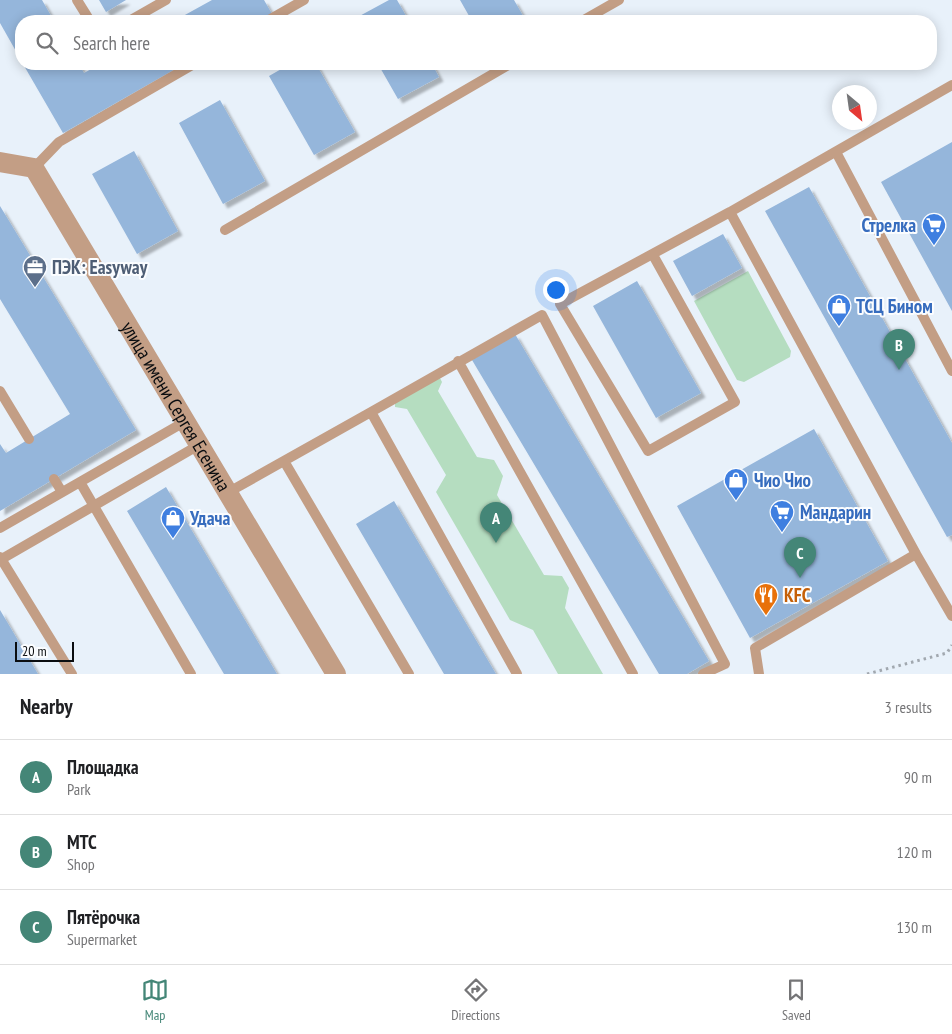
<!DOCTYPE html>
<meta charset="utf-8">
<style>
:root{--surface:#fff;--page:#f2f2f2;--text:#202124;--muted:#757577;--line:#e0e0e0;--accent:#448677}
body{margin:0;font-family:"PT Sans Narrow",sans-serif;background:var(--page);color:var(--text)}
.compass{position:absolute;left:832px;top:85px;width:45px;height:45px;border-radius:50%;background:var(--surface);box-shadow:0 2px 12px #0003;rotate:151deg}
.scale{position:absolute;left:15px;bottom:12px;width:59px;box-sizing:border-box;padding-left:5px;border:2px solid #0a0d10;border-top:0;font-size:14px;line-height:18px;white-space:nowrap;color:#0a0d10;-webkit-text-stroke:4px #fbfdff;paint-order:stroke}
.you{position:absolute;left:555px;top:289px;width:18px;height:18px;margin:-12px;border:4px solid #fff;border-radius:50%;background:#1a73e8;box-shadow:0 0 0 8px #1a73e833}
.badge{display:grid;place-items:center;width:32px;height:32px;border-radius:50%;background:var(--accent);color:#fff;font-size:16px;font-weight:700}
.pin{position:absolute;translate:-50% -41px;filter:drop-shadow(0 1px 2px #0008)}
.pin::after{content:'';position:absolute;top:26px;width:18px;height:15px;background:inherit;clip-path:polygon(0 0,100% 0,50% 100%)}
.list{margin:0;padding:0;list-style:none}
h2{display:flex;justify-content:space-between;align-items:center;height:65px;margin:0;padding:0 20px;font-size:21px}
h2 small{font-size:16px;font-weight:400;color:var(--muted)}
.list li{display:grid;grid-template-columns:32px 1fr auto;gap:15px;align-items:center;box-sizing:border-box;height:75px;padding:0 20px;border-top:1px solid var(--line)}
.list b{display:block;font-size:19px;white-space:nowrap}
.list p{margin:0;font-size:16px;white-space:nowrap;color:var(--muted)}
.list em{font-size:16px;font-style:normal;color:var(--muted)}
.icon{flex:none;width:28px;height:28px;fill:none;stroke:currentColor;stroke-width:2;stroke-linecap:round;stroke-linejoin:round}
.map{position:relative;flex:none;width:952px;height:674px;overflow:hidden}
.search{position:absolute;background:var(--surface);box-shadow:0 2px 12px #0003;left:15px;right:15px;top:15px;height:55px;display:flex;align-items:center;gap:12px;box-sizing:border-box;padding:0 18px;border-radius:20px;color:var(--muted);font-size:19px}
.sheet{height:290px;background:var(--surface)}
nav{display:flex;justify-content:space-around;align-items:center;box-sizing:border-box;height:70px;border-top:1px solid var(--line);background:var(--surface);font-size:14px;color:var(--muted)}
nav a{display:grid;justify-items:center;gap:2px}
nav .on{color:var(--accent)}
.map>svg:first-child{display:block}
.park{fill:#b5ddc0}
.building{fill:#95b6db;filter:url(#shadow)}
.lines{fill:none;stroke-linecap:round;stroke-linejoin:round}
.path{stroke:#a1a8af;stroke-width:3;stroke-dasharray:2.5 4;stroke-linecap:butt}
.lane{stroke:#c39e85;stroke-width:10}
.street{stroke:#c39e85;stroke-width:20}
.labels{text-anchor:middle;stroke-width:4;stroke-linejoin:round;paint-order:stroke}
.shop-label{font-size:19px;font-weight:bold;fill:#366cbe;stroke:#fbfdff;text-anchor:start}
.service-label{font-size:19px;font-weight:bold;fill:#4e5e75;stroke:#fbfdff;text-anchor:start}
.street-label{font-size:19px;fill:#0a0d10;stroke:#fbfdff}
.food-label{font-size:19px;font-weight:bold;fill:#c56008;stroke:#fbfdff;text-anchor:start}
</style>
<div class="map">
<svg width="952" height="674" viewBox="0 0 952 674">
<defs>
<filter id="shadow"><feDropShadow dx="4.5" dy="4.5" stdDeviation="1" flood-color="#0004"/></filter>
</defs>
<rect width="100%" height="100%" fill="#e8f1fa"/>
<path class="park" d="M748,271L791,351L790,357L744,382L737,380L694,301Z
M439,376L442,382L438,391L477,457L494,460L503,476L497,495L544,575L562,576L569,588L565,608L603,674H558L533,630L510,620L436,492L446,475L407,409L395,407V400Z"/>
<path class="building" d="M0,0H42L54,21H21V60L0,23Z
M99,0H126L106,12Z
M212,0H264L272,14L258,21H174Z
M389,0H397L409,21H355L354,19Z
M460,0H514L526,21H472Z
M23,64H79L84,73L100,64H184L63,133Z
M290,64H316L355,132L314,155L269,76Z
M378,64H432L439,77L398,99Z
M220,100L265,181L223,204L179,123Z
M952,142V311L881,182Z
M134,151L178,231L137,254L92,174Z
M809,187L952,443V535L947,537L765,211Z
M0,206L136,430L0,511V444L6,453L70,414L0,299Z
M723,234L742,268L692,296L673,261Z
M637,281L701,393L656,418L593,306Z
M515,334L709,661L687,674H659L472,360Z
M814,429L888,561L750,638L677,506Z
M166,487L277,674H224L127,511Z
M394,501L496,674H444L356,524Z
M0,610L38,674H0Z"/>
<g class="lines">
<path class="path" d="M867,674L947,653L952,645"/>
<path class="lane" d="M77,0L90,21
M129,21L166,0
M267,21L304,0
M582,21L619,0
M836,152L952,371
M34,168L59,142L194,64
M730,212L952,85
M225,230L510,64
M653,255L735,402L648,451L560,304L730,212L916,554
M458,361L633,674
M0,391L29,439
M371,412L542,315L725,664L703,674
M284,461L409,674
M54,479L62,492
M80,482L191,674
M227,493L371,412L517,674
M0,528L186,421
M0,557L72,674
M0,560L199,445
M759,674L755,648L916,554L952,616"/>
<path class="street" id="s1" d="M0,162L34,168L336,674"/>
</g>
<defs>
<g id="supermarket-pin" transform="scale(1.25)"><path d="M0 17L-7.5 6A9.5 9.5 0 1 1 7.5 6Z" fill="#3f7fe0" stroke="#fbfdff"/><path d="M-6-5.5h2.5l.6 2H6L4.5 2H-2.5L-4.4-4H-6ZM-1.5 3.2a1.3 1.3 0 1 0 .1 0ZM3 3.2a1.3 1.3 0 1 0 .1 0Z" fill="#fff"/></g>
<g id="office-pin" transform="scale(1.25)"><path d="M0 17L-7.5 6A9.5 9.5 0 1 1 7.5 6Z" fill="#5c6f8a" stroke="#fbfdff"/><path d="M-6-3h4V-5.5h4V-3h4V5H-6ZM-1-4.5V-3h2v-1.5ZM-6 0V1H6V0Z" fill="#fff"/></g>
<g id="shop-pin" transform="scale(1.25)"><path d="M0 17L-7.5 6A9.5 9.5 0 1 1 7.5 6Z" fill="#3f7fe0" stroke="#fbfdff"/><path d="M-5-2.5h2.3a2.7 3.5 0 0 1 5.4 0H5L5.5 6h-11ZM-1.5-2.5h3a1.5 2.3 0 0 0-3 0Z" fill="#fff"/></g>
<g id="restaurant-pin" transform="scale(1.25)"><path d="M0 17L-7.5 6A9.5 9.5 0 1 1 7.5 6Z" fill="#e8710a" stroke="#fbfdff"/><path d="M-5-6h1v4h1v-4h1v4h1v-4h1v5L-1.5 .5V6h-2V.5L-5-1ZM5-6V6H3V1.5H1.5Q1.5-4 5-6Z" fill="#fff"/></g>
</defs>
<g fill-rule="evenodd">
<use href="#supermarket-pin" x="934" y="225"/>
<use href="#office-pin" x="35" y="267"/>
<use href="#shop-pin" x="839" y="306"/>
<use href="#shop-pin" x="736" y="480"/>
<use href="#supermarket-pin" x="782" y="512"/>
<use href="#shop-pin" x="173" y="518"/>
<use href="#restaurant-pin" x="766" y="595"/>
</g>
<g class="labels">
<g class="shop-label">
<text x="916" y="232" text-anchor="end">Стрелка</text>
<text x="856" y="313">ТСЦ Бином</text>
<text x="754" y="487">Чио Чио</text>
<text x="800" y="519">Мандарин</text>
<text x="190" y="525">Удача</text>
</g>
<g class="service-label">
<text x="52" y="274">ПЭК: Easyway</text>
</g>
<g class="street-label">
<text dy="7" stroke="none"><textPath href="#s1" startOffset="312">улица имени Сергея Есенина</textPath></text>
</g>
<g class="food-label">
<text x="784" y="602">KFC</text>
</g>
</g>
</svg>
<svg class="compass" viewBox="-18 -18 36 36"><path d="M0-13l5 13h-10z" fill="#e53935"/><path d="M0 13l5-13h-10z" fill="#757577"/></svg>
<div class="scale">20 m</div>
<div class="you"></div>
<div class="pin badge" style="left:496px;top:543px">A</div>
<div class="pin badge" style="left:899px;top:370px">B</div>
<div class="pin badge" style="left:800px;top:578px">C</div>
<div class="search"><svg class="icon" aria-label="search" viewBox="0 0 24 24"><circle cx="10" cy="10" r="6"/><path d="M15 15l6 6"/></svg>Search here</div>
</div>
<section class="sheet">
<h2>Nearby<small>3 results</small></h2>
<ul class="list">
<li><span class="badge">A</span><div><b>Площадка</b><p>Park</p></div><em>90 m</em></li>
<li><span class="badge">B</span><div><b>МТС</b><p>Shop</p></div><em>120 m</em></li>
<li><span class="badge">C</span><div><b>Пятёрочка</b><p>Supermarket</p></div><em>130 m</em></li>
</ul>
</section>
<nav>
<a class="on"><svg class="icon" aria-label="map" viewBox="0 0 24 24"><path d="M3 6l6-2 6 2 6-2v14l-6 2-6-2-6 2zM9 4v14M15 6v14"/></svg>Map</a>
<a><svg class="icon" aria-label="directions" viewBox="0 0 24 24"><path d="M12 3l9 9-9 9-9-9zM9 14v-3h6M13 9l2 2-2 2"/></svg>Directions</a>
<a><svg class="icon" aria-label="saved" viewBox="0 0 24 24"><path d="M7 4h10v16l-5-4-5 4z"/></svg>Saved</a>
</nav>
